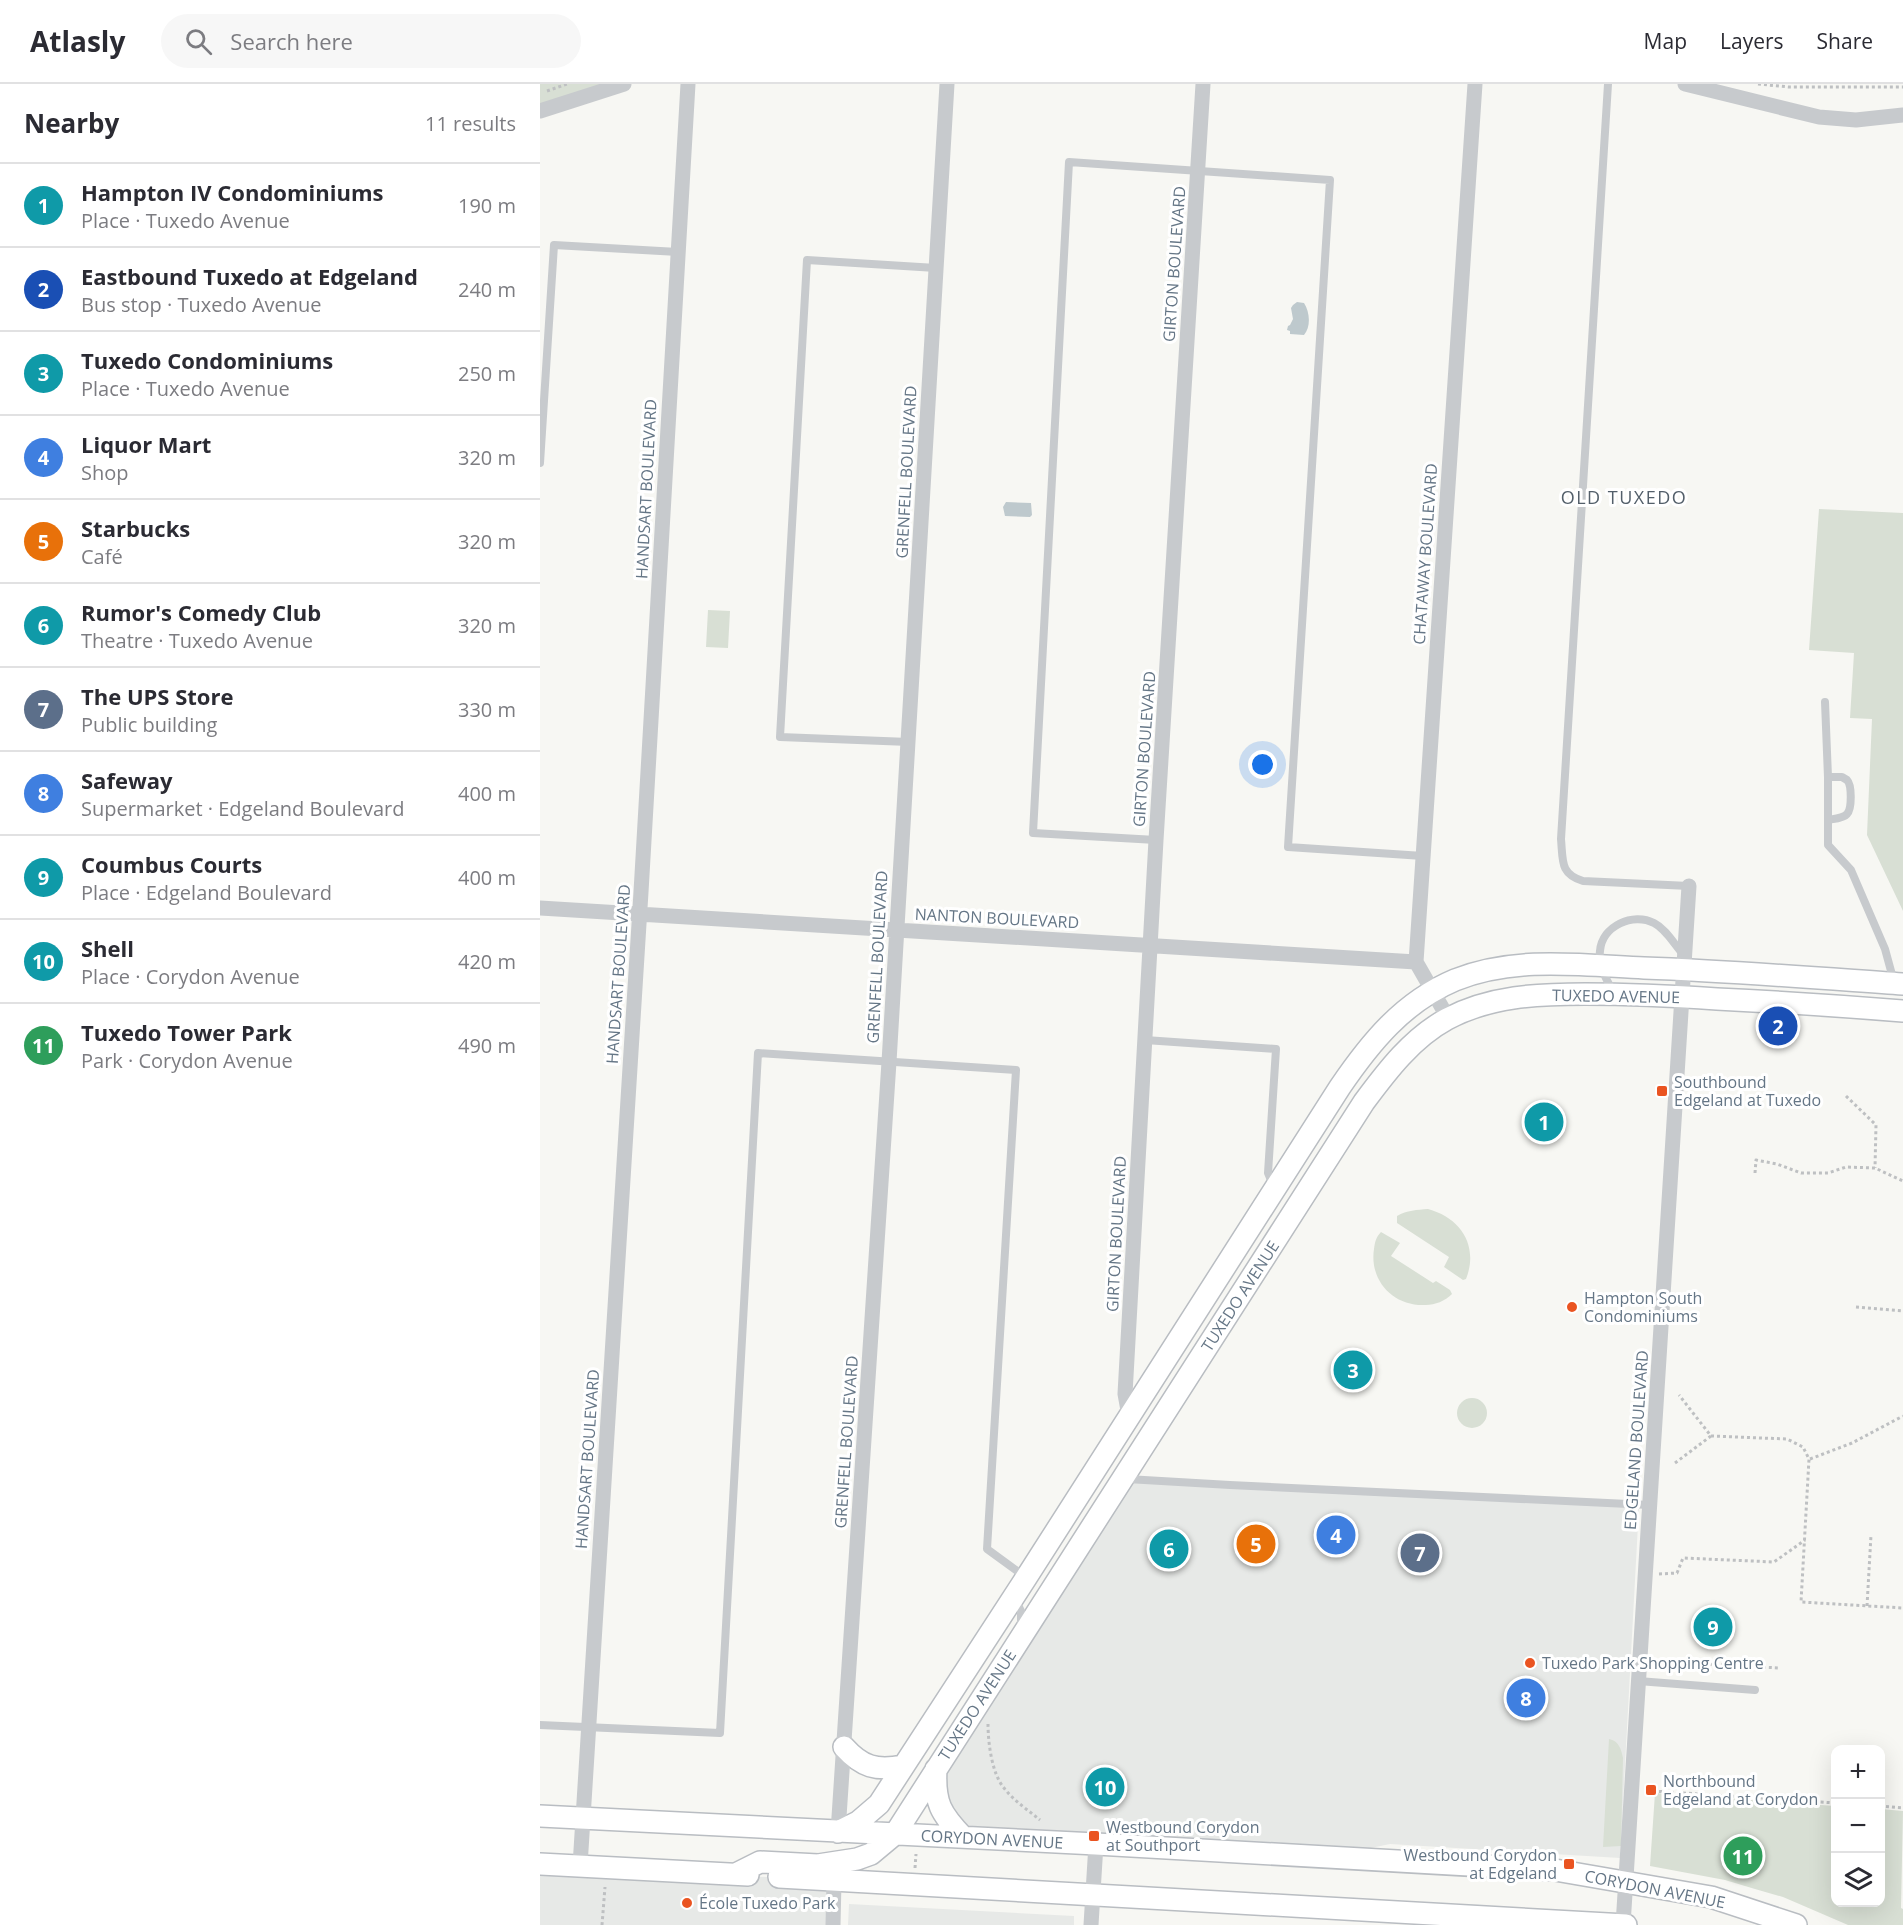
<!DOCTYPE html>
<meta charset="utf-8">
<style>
:root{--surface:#fff;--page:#f7f7f7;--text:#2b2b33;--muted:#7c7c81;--line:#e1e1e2;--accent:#ea5421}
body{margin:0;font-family:"Open Sans",sans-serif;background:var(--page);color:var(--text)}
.controls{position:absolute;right:18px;bottom:18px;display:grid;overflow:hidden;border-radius:12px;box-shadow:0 6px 24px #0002}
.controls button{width:54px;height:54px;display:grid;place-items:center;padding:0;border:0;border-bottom:2px solid var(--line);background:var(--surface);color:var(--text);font:30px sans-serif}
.you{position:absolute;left:723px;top:681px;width:21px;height:21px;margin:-15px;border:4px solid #fff;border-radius:50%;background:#1a73e8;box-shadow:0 0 0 9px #1a73e833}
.badge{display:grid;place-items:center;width:39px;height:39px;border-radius:50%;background:var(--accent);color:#fff;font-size:20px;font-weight:700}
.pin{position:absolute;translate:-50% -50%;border:3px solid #fff;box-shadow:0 2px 6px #0006}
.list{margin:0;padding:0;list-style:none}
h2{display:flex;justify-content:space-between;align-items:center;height:78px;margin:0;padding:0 24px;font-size:26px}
h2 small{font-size:20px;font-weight:400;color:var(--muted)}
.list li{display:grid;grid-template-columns:39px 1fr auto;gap:18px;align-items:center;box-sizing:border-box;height:84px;padding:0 24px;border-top:2px solid var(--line)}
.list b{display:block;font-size:22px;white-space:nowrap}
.list p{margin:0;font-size:20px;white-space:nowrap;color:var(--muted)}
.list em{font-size:20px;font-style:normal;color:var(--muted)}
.icon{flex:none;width:33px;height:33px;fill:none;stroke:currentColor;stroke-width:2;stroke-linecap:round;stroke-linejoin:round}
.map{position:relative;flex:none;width:1363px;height:1841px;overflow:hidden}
header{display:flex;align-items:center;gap:36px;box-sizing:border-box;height:84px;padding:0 30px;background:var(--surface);border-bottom:2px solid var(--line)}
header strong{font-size:28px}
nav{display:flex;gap:33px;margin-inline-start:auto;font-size:21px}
.search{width:420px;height:54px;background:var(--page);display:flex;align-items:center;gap:15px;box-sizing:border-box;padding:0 21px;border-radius:33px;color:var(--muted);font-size:22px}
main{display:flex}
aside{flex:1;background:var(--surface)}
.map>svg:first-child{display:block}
.built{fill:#e7e9e7}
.green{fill:#d8dfd4}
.water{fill:#bec9cd}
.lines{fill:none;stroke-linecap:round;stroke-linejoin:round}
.secondary-casing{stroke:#b9bdc2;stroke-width:24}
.path{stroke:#bec0c2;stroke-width:3;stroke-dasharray:3 3;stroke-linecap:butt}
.lane{stroke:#c7cacd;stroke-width:8}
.street{stroke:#c7cacd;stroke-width:15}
.secondary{stroke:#fff;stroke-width:21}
.poi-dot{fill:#ea5421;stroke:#fff;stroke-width:2}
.labels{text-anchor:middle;stroke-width:6;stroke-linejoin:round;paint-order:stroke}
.street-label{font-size:16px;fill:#657686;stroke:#fff}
.poi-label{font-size:16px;fill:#657686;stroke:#fff;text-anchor:start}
.neighbourhood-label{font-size:18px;letter-spacing:1.5px;fill:#535f6a;stroke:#fff}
</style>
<header>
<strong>Atlasly</strong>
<div class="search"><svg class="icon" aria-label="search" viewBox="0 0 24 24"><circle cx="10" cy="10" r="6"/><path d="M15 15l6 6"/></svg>Search here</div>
<nav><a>Map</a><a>Layers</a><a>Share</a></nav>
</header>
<main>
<aside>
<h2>Nearby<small>11 results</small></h2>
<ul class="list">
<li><span class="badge" style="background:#0f9aa8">1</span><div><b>Hampton IV Condominiums</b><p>Place · Tuxedo Avenue</p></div><em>190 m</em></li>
<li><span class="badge" style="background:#1a4fb4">2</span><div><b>Eastbound Tuxedo at Edgeland</b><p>Bus stop · Tuxedo Avenue</p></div><em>240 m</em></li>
<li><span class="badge" style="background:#0f9aa8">3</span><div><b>Tuxedo Condominiums</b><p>Place · Tuxedo Avenue</p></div><em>250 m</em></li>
<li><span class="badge" style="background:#3f7fe0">4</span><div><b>Liquor Mart</b><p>Shop</p></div><em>320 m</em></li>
<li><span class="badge" style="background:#e8710a">5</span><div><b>Starbucks</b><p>Café</p></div><em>320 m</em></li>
<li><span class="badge" style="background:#0f9aa8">6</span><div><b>Rumor's Comedy Club</b><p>Theatre · Tuxedo Avenue</p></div><em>320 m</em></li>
<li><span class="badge" style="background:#5c6f8a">7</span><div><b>The UPS Store</b><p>Public building</p></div><em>330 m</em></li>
<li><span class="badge" style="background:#3f7fe0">8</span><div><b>Safeway</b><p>Supermarket · Edgeland Boulevard</p></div><em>400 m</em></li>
<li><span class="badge" style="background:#0f9aa8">9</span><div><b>Coumbus Courts</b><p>Place · Edgeland Boulevard</p></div><em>400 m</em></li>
<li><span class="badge" style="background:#0f9aa8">10</span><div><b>Shell</b><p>Place · Corydon Avenue</p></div><em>420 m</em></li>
<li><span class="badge" style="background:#2e9e5b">11</span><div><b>Tuxedo Tower Park</b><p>Park · Corydon Avenue</p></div><em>490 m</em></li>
</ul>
</aside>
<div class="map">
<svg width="1363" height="1841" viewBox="0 0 1363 1841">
<rect width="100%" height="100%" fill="#f7f7f3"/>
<path class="built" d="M582,1394L1099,1422L1080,1774L850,1760L821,1766L437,1745L425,1741L406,1722L405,1684Z
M0,1780L294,1797L293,1841H0Z
M309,1820L534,1832V1841H308Z"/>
<path class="green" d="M0,0H84L0,27Z
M1279,425L1363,429V827L1327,751L1332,635L1310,634L1314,569L1269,566Z
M168,526L190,527L188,564L166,563Z
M888,1125C921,1134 939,1162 926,1195L923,1196L904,1183L909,1173L857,1139V1132C867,1126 877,1126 888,1125Z
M841,1148L860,1159L851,1172L893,1199L896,1197L910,1206L912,1210C905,1217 895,1221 886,1221C854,1223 829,1197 834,1165C835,1158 836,1153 841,1148Z
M917 1329a15 15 0 1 1 30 0a15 15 0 1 1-30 0Z
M1069,1655C1079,1657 1081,1665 1083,1674L1081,1762L1063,1763Z
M1115,1709L1295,1722L1296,1818H1340L1341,1725L1363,1727L1361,1824L1363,1825V1841H1308L1243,1813L1215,1805L1185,1796L1110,1782Z"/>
<path class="water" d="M757,218L764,219C770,228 771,243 764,251L750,250V247L747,246L748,242L750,241L753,235L751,224L753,221Z
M466,418L491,419L492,431L490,433L465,432L463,423Z"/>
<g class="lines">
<g class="secondary-casing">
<path id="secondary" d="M304,1663C322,1683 336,1687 363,1682
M396,1685C394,1719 401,1730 423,1753
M0,1732L556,1760L1015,1786L1171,1813L1256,1841
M298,1748L318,1738L339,1720L486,1494L800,1003C830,959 863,918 915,896C974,872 1041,881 1104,884C1190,887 1277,894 1363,900
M0,1780L208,1791
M196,1790L220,1778L278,1781L317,1775L331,1770L355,1750L824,1018C847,987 872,954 907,935C950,912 998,910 1045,910C1089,910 1133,912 1177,915C1239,918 1301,922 1363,927
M239,1793L1086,1841"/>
</g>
<path class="path" d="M1218,0L1249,3H1363
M7,7L27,0
M1306,1012L1336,1041L1335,1084
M1215,1089L1216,1076L1237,1080L1261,1089H1288L1306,1083L1335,1084L1363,1097
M1316,1223L1363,1227
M1171,1352L1247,1355L1263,1363L1269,1375L1261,1518L1363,1524
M1270,1375L1312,1359L1363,1332
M1135,1379L1171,1352L1139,1311
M1119,1490L1137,1489L1143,1474L1234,1478L1265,1456
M1327,1522L1331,1451
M1115,1577L1239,1584
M448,1640C448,1659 452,1690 464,1704C474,1717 488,1726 500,1736
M1113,1707L1296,1719
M1340,1722L1363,1724
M375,1784L376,1770
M62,1841L65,1803"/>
<path class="lane" d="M1068,0L1021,755C1023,777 1020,790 1043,797L1149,802
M0,379L14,161L138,168
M1285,618L1288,693H1302L1307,696C1312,701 1312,725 1307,730C1304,734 1293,735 1288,736V761L1311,786L1345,865L1354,898
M369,658L240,653L267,176L396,184
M1288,693V736
M616,756L493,749L529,78L790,96L748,763L883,772
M1072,906C1066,894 1058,882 1060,867C1062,842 1093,828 1114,839C1126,845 1134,860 1143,870
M605,956L736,965L728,1089L733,1101
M587,1395L690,1401L1109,1421
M476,1517L481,1527V1543
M1098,1597L1215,1606
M0,1641L180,1649L218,969L476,986L447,1465L484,1492"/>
<path class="street" d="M1145,0L1279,33L1316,36L1363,31
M0,27L84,0
M0,824L876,878
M908,934L876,878L935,0
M589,1332L585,1310L616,756L663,0
M298,1748L349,978L407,0
M40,1782L101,808L148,0
M293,1841L294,1797
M551,1841L556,1760
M1083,1841L1149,802"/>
<use href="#secondary" class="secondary"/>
</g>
<g class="poi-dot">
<rect x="1116" y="1001" width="12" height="12" rx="3"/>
<circle cx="1032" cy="1223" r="6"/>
<circle cx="990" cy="1579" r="6"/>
<rect x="1105" y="1700" width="12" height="12" rx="3"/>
<rect x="548" y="1746" width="12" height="12" rx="3"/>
<rect x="1023" y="1774" width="12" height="12" rx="3"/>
<circle cx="147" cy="1819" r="6"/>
</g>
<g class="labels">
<g class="street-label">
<text transform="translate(634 180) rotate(-86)" y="6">GIRTON BOULEVARD</text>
<text transform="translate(366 388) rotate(-87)" y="6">GRENFELL BOULEVARD</text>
<text transform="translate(106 405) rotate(-87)" y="6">HANDSART BOULEVARD</text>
<text transform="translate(885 470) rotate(-86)" y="6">CHATAWAY BOULEVARD</text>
<text transform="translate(604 665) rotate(-86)" y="6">GIRTON BOULEVARD</text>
<text transform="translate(457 834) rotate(3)" y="6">NANTON BOULEVARD</text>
<text transform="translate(337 873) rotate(-87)" y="6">GRENFELL BOULEVARD</text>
<text transform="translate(78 890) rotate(-86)" y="6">HANDSART BOULEVARD</text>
<text transform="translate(1076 912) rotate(1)" y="6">TUXEDO AVENUE</text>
<text transform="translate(576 1150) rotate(-87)" y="6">GIRTON BOULEVARD</text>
<text transform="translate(700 1212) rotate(-57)" y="6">TUXEDO AVENUE</text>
<text transform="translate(1096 1356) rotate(-86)" y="6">EDGELAND BOULEVARD</text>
<text transform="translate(306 1358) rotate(-86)" y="6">GRENFELL BOULEVARD</text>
<text transform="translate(47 1375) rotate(-86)" y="6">HANDSART BOULEVARD</text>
<text transform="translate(437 1621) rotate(-57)" y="6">TUXEDO AVENUE</text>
<text transform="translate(452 1755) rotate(3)" y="6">CORYDON AVENUE</text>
<text transform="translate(1115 1805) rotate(11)" y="6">CORYDON AVENUE</text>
</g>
<g class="poi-label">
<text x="1134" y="1004">Southbound<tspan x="1134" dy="18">Edgeland at Tuxedo</tspan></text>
<text x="1044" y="1220">Hampton South<tspan x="1044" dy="18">Condominiums</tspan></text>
<text x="1002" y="1585">Tuxedo Park Shopping Centre</text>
<text x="1123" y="1703">Northbound<tspan x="1123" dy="18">Edgeland at Corydon</tspan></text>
<text x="566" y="1749">Westbound Corydon<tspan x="566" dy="18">at Southport</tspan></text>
<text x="1017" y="1777" text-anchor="end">Westbound Corydon<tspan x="1017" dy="18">at Edgeland</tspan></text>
<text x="159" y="1825">École Tuxedo Park</text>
</g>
<g class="neighbourhood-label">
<text x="1084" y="420">OLD TUXEDO</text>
</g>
</g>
</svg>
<div class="controls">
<button>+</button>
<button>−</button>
<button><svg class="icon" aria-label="layers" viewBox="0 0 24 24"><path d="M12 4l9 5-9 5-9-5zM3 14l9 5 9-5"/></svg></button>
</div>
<div class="you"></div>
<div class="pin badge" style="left:1004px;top:1038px;background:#0f9aa8">1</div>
<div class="pin badge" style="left:1238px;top:942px;background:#1a4fb4">2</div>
<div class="pin badge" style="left:813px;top:1286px;background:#0f9aa8">3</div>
<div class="pin badge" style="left:796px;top:1451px;background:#3f7fe0">4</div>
<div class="pin badge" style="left:716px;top:1460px;background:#e8710a">5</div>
<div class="pin badge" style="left:629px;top:1465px;background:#0f9aa8">6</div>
<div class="pin badge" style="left:880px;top:1469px;background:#5c6f8a">7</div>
<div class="pin badge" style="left:986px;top:1614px;background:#3f7fe0">8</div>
<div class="pin badge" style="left:1173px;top:1543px;background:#0f9aa8">9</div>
<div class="pin badge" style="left:565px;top:1703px;background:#0f9aa8">10</div>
<div class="pin badge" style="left:1203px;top:1772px;background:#2e9e5b">11</div>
</div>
</main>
